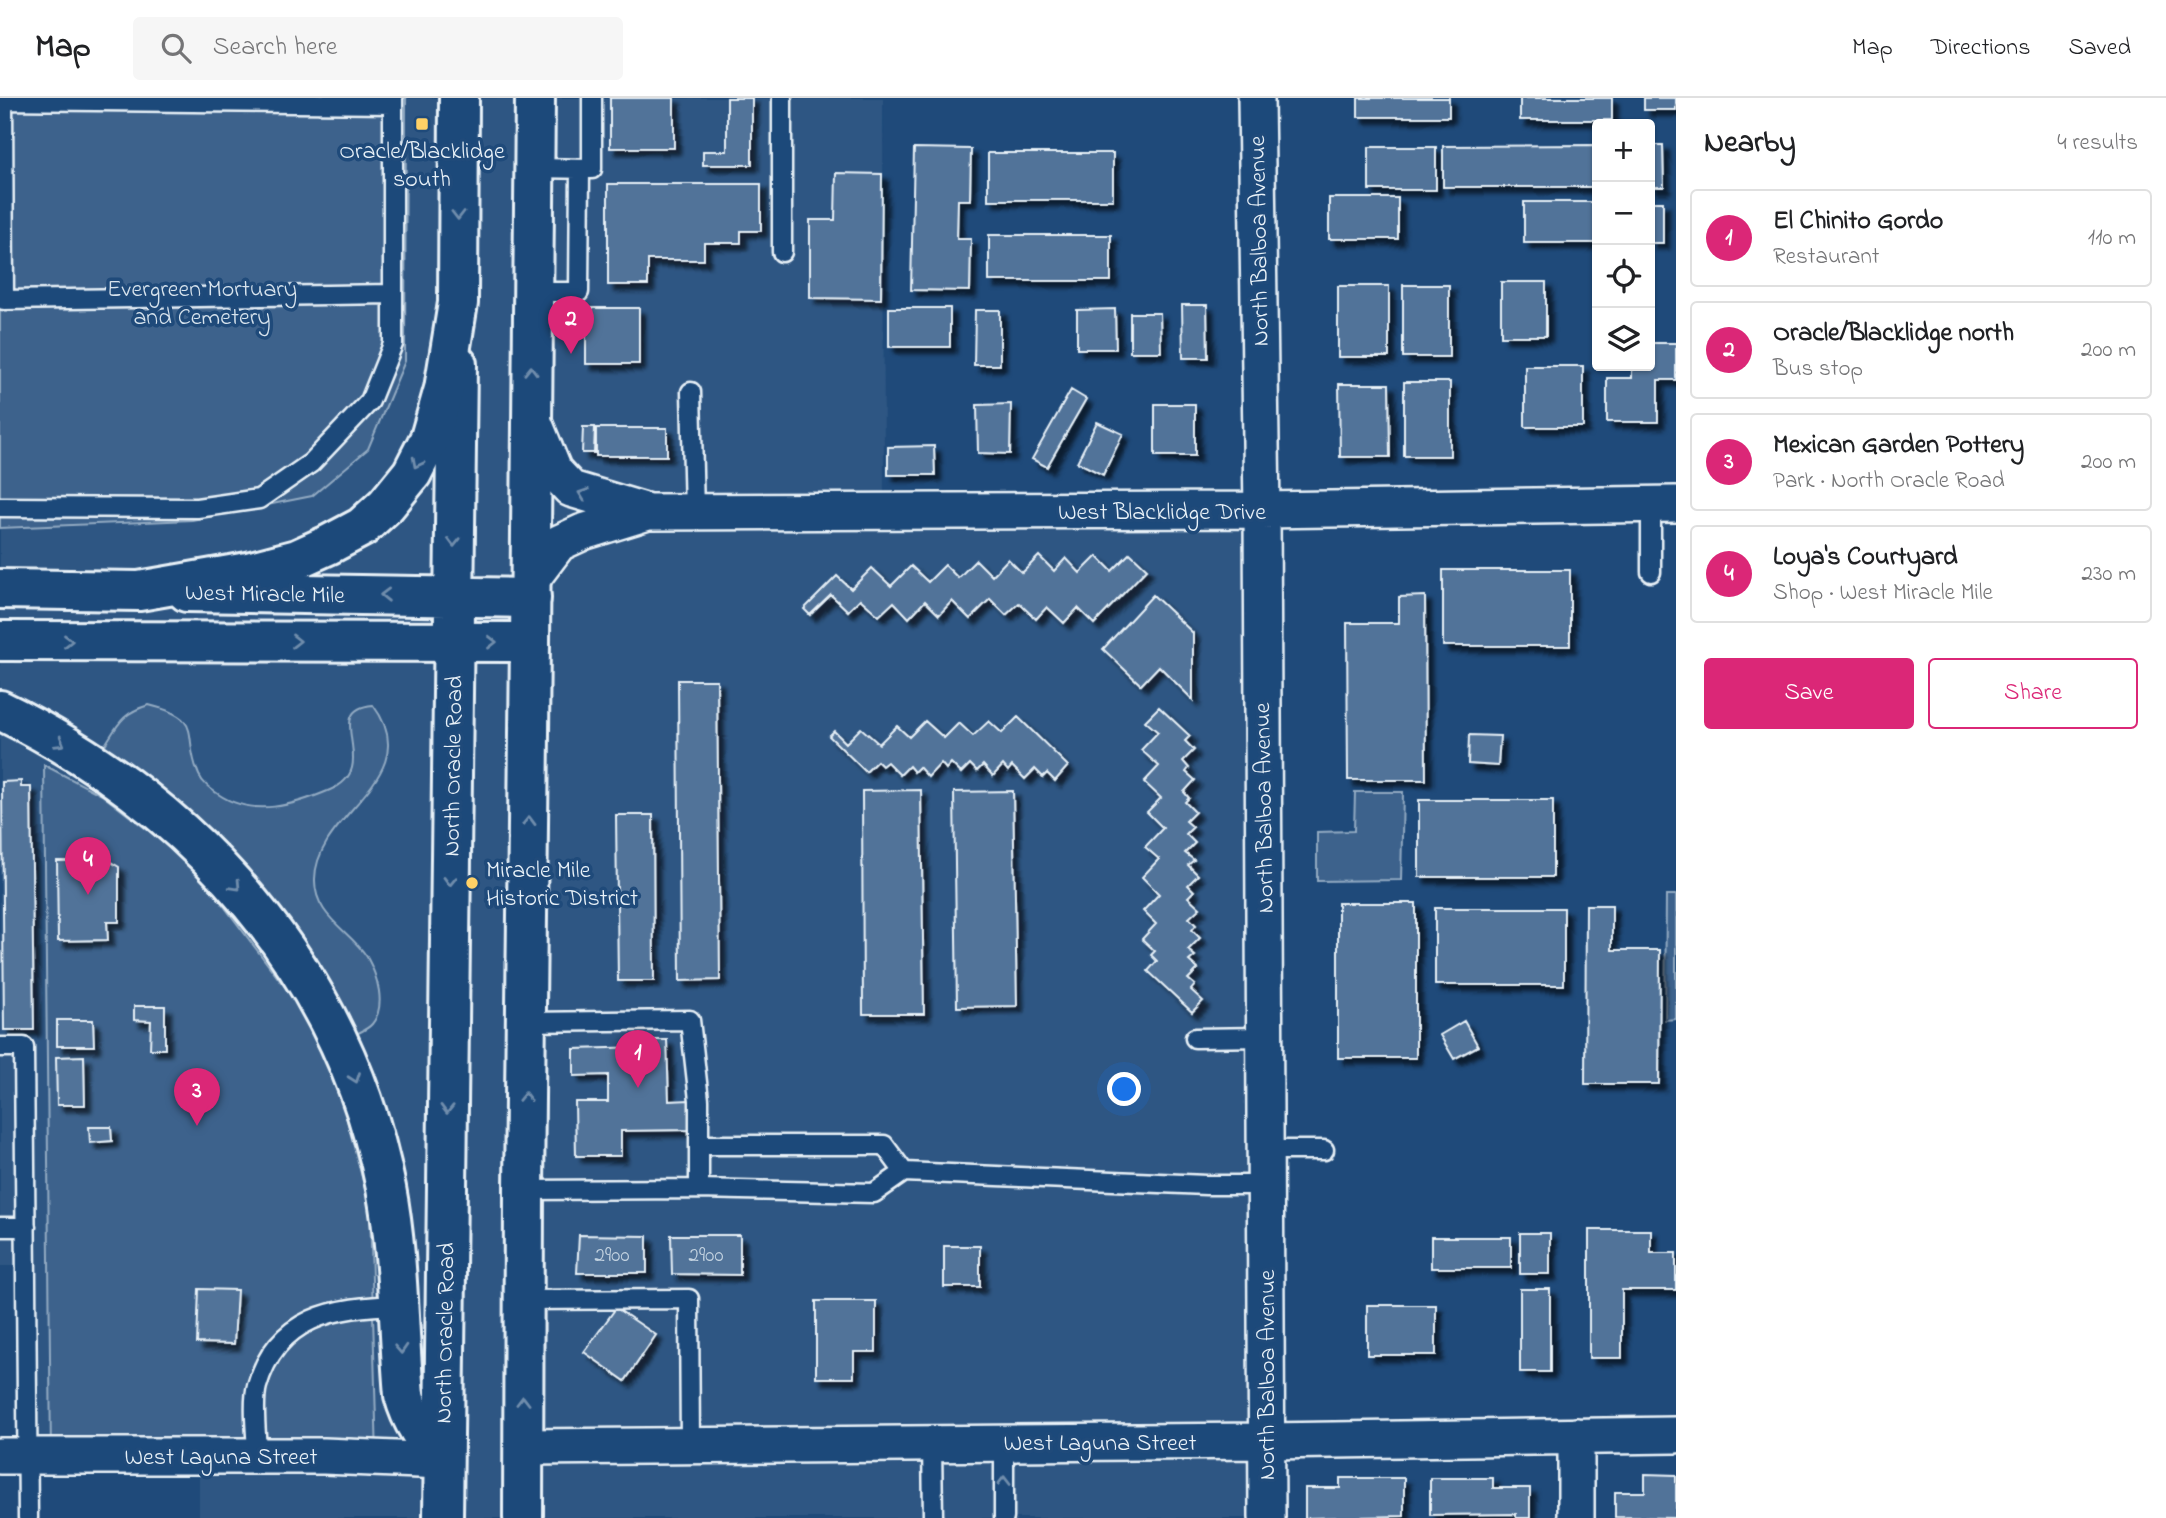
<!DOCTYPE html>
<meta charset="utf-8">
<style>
:root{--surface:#fff;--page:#f6f6f6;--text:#202124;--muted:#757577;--line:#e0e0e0;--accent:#db2777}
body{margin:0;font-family:"Indie Flower",sans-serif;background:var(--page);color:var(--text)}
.controls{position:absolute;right:21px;top:21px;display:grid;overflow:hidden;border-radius:7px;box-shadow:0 2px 5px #0004}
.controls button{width:63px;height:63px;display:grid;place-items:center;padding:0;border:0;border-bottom:2px solid var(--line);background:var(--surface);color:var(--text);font:35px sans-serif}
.you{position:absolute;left:1125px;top:992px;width:24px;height:24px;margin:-18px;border:5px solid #fff;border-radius:50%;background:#1a73e8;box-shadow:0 0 0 10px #1a73e833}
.badge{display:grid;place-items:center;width:46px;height:46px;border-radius:50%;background:var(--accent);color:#fff;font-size:23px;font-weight:700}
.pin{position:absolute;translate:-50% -58px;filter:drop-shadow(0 2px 4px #0008)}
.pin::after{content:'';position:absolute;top:37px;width:24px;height:21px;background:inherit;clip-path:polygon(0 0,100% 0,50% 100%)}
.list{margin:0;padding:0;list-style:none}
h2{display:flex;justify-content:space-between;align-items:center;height:91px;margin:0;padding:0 28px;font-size:30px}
h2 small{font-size:23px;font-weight:400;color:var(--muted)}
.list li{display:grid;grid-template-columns:46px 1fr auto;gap:21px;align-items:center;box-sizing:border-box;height:98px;margin:0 14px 14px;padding:0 14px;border:2px solid var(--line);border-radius:7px}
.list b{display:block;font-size:26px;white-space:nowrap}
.list p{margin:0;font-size:23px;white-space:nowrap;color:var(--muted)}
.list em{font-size:23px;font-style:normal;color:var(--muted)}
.actions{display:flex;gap:14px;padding:21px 28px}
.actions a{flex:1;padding:16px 0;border:2px solid var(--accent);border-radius:7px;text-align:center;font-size:24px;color:var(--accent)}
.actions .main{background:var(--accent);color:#fff}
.icon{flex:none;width:38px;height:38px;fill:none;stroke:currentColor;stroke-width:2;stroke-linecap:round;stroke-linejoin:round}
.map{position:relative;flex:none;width:1676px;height:1420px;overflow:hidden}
header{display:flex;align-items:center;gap:42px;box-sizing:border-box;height:98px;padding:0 35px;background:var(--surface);border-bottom:2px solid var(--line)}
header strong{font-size:33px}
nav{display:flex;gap:38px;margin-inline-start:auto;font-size:24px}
.search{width:490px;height:63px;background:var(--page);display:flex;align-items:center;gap:18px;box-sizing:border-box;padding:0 24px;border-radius:7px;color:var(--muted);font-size:26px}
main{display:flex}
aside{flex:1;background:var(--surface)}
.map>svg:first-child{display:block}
.built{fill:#2e5683}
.green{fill:#3c628c;stroke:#92aac2;stroke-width:2}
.building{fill:#517399;stroke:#e8f1f8;stroke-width:2;filter:url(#shadow)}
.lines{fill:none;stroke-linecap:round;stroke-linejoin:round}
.lane-casing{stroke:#e8f1f8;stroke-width:23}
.street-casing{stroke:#e8f1f8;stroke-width:40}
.primary-casing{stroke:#e8f1f8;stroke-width:44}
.highway-casing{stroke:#e8f1f8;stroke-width:44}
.lane{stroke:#1f4a7a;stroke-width:18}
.street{stroke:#1f4a7a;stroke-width:35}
.primary{stroke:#1f4a7a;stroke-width:38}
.highway{stroke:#1f4a7a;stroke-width:38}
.oneway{stroke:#6f8dac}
.poi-dot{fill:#ffd166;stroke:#1f4a7a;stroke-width:2.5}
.labels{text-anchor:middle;stroke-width:7;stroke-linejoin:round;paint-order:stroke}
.number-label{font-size:21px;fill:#c2d2e0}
.poi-label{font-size:24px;fill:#e8f1f8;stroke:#1f4a7a}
.street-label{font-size:24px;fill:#e8f1f8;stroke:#1f4a7a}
.park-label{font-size:24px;fill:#d7e3ed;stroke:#1f4a7a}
</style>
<header>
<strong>Map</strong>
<div class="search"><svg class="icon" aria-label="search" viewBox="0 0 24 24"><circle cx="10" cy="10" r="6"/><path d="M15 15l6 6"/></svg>Search here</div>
<nav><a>Map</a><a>Directions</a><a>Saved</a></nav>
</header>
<main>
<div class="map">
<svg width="1676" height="1420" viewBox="0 0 1676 1420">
<defs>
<filter id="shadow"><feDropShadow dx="6" dy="6" stdDeviation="2" flood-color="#0009"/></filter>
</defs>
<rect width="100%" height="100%" fill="#1f4a7a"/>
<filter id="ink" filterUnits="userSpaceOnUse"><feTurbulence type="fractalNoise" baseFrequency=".0143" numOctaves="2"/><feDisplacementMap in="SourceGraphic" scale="14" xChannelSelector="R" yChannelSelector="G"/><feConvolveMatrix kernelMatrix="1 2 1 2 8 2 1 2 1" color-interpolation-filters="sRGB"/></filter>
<g filter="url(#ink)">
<path class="built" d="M406,0H883L884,413L1262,412L1267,1420H199V1358H28L26,1168H0V430L192,422L312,398L368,351L405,263Z"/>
<path class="green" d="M0,0H406L405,263L368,351L312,398L192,422L0,430Z
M149,607C207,621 181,637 199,677C203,686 211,691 218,696C253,720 295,707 330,692C384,670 319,612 373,607C428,680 316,714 315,781C314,819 350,832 367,859C377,877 387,908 372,926C368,931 360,934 354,937C329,892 305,846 274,804C229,742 166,692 103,650C118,627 121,615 149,607Z
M44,667L102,697L184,760L202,779L327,945L370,1110L377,1360L51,1358Z
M1355,694H1403L1401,782L1317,783V734L1354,733Z
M1666,797H1676V921L1665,922Z"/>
<path class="building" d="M610,0H674V50H610Z
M727,0H752V67H703V53H727Z
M1358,0H1449V19H1358Z
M1520,0H1612V22H1520Z
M1644,0H1676V12H1644Z
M1597,47V89H1443V48Z
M1650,47H1663L1664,89H1650Z
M1369,49H1436V92H1369Z
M914,50L971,51L970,102H958L957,141H971L970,193L911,192Z
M988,55H1113V102H988Z
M836,75L882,76L881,201L810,200V122H835Z
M608,86H761V133H741V145H704V162H648V187H608Z
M1329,100H1398V141H1329Z
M1524,104H1597V145H1524Z
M1650,104H1663V145H1650Z
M989,137H1111V183H989Z
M1501,184H1546V238H1501Z
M1403,187H1449V259H1403Z
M1338,188H1389V259H1338Z
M1182,207H1207L1208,260H1183Z
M586,210H639V266H586Z
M889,210H950V249H889Z
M1115,211L1116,251H1077V212Z
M975,212H1000V267H974Z
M1130,215H1160L1161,254H1130Z
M1650,245H1676V282H1658V324H1607V280H1632V268H1650Z
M1525,268H1583V329H1525Z
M1404,284H1450V358H1404Z
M1339,286H1389L1390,359H1340Z
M1071,292L1086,301L1047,369L1032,361Z
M1011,306L1010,356L978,355L977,307Z
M1155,306H1195V358H1155Z
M1097,324L1123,336L1103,377L1077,364Z
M583,329H595L594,355H582Z
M596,330H667V358H596Z
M934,348L935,377H888V349Z
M1130,455L1147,471L1094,526L1078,510L1064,525L1047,509L1036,521L1019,505L1006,517L990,501L970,521L952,503L939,517L925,503L909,520L894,504L879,518L860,501L848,513L831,497L810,517L804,511L837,478L851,491L872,470L891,488L911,468L928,484L945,467L958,480L976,462L992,478L1008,461L1022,475L1039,458L1054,473L1066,460L1080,475L1097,458L1112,473Z
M1443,472H1570V548H1443Z
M1153,497L1193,535V602L1159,568L1141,587L1103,551Z
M1425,498L1426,682H1348L1347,525H1399V499Z
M678,582H717L720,882L680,883Z
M1159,609L1190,638L1185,643L1194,652L1183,663L1189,670L1186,674L1195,682L1184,694L1189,700L1185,704L1195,714L1186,723L1193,729L1186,736L1195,745L1185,755L1194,762L1188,767L1198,777L1188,787L1194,793L1188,799L1200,810L1189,820L1196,827L1192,832L1200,840L1188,852L1195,858L1189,863L1198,871L1188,881L1195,887L1191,892L1203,903L1192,914L1148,873L1157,863L1151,857L1155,853L1142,841L1156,826L1143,813L1159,796L1142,779L1159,761L1145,749L1163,730L1147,714L1161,700L1144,684L1159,668L1141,652L1158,634L1145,623Z
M1018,619L1068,668L1055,683L1047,675L1043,679L1035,671L1025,681L1012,668L1008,673L1003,667L993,678L983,667L977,673L970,666L961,675L951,665L946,671L941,665L928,679L919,669L914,674L909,668L900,677L887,664L882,668L877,663L866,674L829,638L834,633L846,645L861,630L879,646L897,628L909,639L925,623L944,640L959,625L973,638L989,623L1002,635Z
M1469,637L1500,638L1498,668L1468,666Z
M21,683V689H31L34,932H4L2,684Z
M921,692L924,916H863L862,693Z
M1013,693L1017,908L957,909L954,694Z
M1419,702H1553V779H1419Z
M616,717H653L654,883H618Z
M88,750L119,769V824H107L108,842L58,843L57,763H68Z
M1338,805H1416V960H1338Z
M1586,807H1612V852H1660L1659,986H1585Z
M1435,810H1564V887H1435Z
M134,908H165V951H150L151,923L134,922Z
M57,922H93L94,948H57Z
M1464,923L1478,948L1454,961L1440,937Z
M644,942H667L669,1003L690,1002V1032L621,1033V1058H576L575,1004H608V977L574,978V951L644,949Z
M84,958L85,1007H57L56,959Z
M89,1029H111L112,1043L90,1045Z
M1589,1132H1651V1155H1676V1192H1622V1260H1589Z
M1520,1135H1550V1176H1520Z
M579,1137L647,1138V1175H577Z
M671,1137H740V1177L672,1176Z
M1431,1139H1511V1170H1431Z
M944,1148H980V1189H944Z
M199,1191L237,1192L234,1246L197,1245Z
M1520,1191H1550V1274H1520Z
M816,1203H876V1254H854V1280H816Z
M1367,1207H1436V1257H1367Z
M616,1210L656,1237L625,1283L584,1254Z
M1645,1376L1676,1377V1420L1615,1419V1394H1645Z
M1340,1380H1404V1418L1305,1420V1390H1340Z
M1430,1380H1493V1390H1530V1420H1516V1416L1430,1417Z"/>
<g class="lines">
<g class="lane-casing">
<path id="lane" d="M3,0L4,202L392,196
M782,0V154
M0,2L393,6
M534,70L592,71V0
M532,194H579L580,71
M691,294L694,414
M1651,407V474
M0,409L197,410L259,401L311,365L370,303L393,246V0
M526,924L690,922L699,1002V1091
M1195,940L1265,939
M0,949H24L28,1420
M699,1047H884L904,1074
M1266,1052H1324
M524,1092L699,1091L874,1095L904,1074L1206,1087H1266
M0,1129H26
M523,1202L689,1201L690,1347
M1004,1345V1420
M932,1346L933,1420
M257,1358C257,1339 252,1306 257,1288C277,1218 335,1209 399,1207"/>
</g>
<g class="street-casing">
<path id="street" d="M1256,0L1262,412L1267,1420
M533,322L554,373L571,391L648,414L1262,412L1676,406
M531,482L559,445L583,434L648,414
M1576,1338V1420
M523,1349L1267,1343L1676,1337
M0,1358H324L443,1363"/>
</g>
<g class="primary-casing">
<path id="primary" d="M187,494L531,500
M443,1420L457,266
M523,1420L524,1092L530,544"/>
</g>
<g class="highway-casing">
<path id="highway" d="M0,491L139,493L248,474L297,461L328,447L362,429L386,407L412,375L430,340L444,291L458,205L459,0
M0,543L530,544L535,0
M0,612C196,707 344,874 386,1090C399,1158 398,1228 404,1297C411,1324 425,1342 443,1363"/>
</g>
<use href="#lane" class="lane"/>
<use href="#street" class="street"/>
<use href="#primary" class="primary"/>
<use href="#highway" class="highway"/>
</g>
<defs><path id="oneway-chevron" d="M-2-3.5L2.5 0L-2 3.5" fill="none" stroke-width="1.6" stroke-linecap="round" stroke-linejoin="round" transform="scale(1.75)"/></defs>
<g class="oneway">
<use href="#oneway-chevron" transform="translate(458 117) rotate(90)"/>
<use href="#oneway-chevron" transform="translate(531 273) rotate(-89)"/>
<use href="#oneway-chevron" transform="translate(417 365) rotate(117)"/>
<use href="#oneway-chevron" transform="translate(583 396) rotate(-160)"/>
<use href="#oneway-chevron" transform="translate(454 444) rotate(91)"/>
<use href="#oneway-chevron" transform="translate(385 497) rotate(-179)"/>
<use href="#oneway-chevron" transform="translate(68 543)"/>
<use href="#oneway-chevron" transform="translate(296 543)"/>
<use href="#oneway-chevron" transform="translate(492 544)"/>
<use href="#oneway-chevron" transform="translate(60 645) rotate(31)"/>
<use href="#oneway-chevron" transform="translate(529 723) rotate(-89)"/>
<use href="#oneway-chevron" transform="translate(450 783) rotate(91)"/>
<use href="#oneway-chevron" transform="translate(236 788) rotate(47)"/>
<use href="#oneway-chevron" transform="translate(355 980) rotate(70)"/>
<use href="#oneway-chevron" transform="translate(525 999) rotate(-89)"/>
<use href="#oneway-chevron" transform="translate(447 1011) rotate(91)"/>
<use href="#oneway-chevron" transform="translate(401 1251) rotate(87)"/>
<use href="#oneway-chevron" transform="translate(523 1303) rotate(-90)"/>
<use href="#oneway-chevron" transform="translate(1004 1383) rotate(-90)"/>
</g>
</g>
<g class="poi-dot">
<rect x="415" y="19" width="14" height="14" rx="3.5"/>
<circle cx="472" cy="785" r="7"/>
</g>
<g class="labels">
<g class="number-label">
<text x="612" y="1163">2900</text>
<text x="706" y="1163">2900</text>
</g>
<g class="poi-label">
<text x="422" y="60">Oracle/Blacklidge<tspan x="422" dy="28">south</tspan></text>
<text x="486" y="779" text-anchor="start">Miracle Mile<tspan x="486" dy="28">Historic District</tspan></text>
</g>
<g class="street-label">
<text transform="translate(1258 143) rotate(-91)" y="8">North Balboa Avenue</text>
<text x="1162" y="421">West Blacklidge Drive</text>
<text transform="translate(265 495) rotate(1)" y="8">West Miracle Mile</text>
<text transform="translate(452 668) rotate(-89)" y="8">North Oracle Road</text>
<text transform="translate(1263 710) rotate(-91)" y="8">North Balboa Avenue</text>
<text transform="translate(444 1235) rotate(-89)" y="8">North Oracle Road</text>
<text transform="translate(1266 1277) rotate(-90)" y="8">North Balboa Avenue</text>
<text x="1100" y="1352">West Laguna Street</text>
<text x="221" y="1366">West Laguna Street</text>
</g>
<g class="park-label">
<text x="202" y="198">Evergreen Mortuary<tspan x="202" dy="28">and Cemetery</tspan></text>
</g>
</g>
</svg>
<div class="controls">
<button>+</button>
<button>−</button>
<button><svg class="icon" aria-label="locate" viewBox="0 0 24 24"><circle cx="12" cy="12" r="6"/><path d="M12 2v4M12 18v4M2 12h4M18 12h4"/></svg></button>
<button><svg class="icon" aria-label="layers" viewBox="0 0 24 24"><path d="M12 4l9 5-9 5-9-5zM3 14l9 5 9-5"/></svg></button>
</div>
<div class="you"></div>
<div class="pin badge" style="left:638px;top:990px">1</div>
<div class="pin badge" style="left:571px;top:256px">2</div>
<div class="pin badge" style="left:197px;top:1028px">3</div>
<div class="pin badge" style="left:88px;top:797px">4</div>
</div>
<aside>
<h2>Nearby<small>4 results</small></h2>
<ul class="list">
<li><span class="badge">1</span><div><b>El Chinito Gordo</b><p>Restaurant</p></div><em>110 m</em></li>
<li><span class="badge">2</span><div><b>Oracle/Blacklidge north</b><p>Bus stop</p></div><em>200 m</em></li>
<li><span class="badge">3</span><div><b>Mexican Garden Pottery</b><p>Park · North Oracle Road</p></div><em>200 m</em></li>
<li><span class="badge">4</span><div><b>Loya's Courtyard</b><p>Shop · West Miracle Mile</p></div><em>230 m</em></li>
</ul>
<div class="actions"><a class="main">Save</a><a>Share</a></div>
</aside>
</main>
